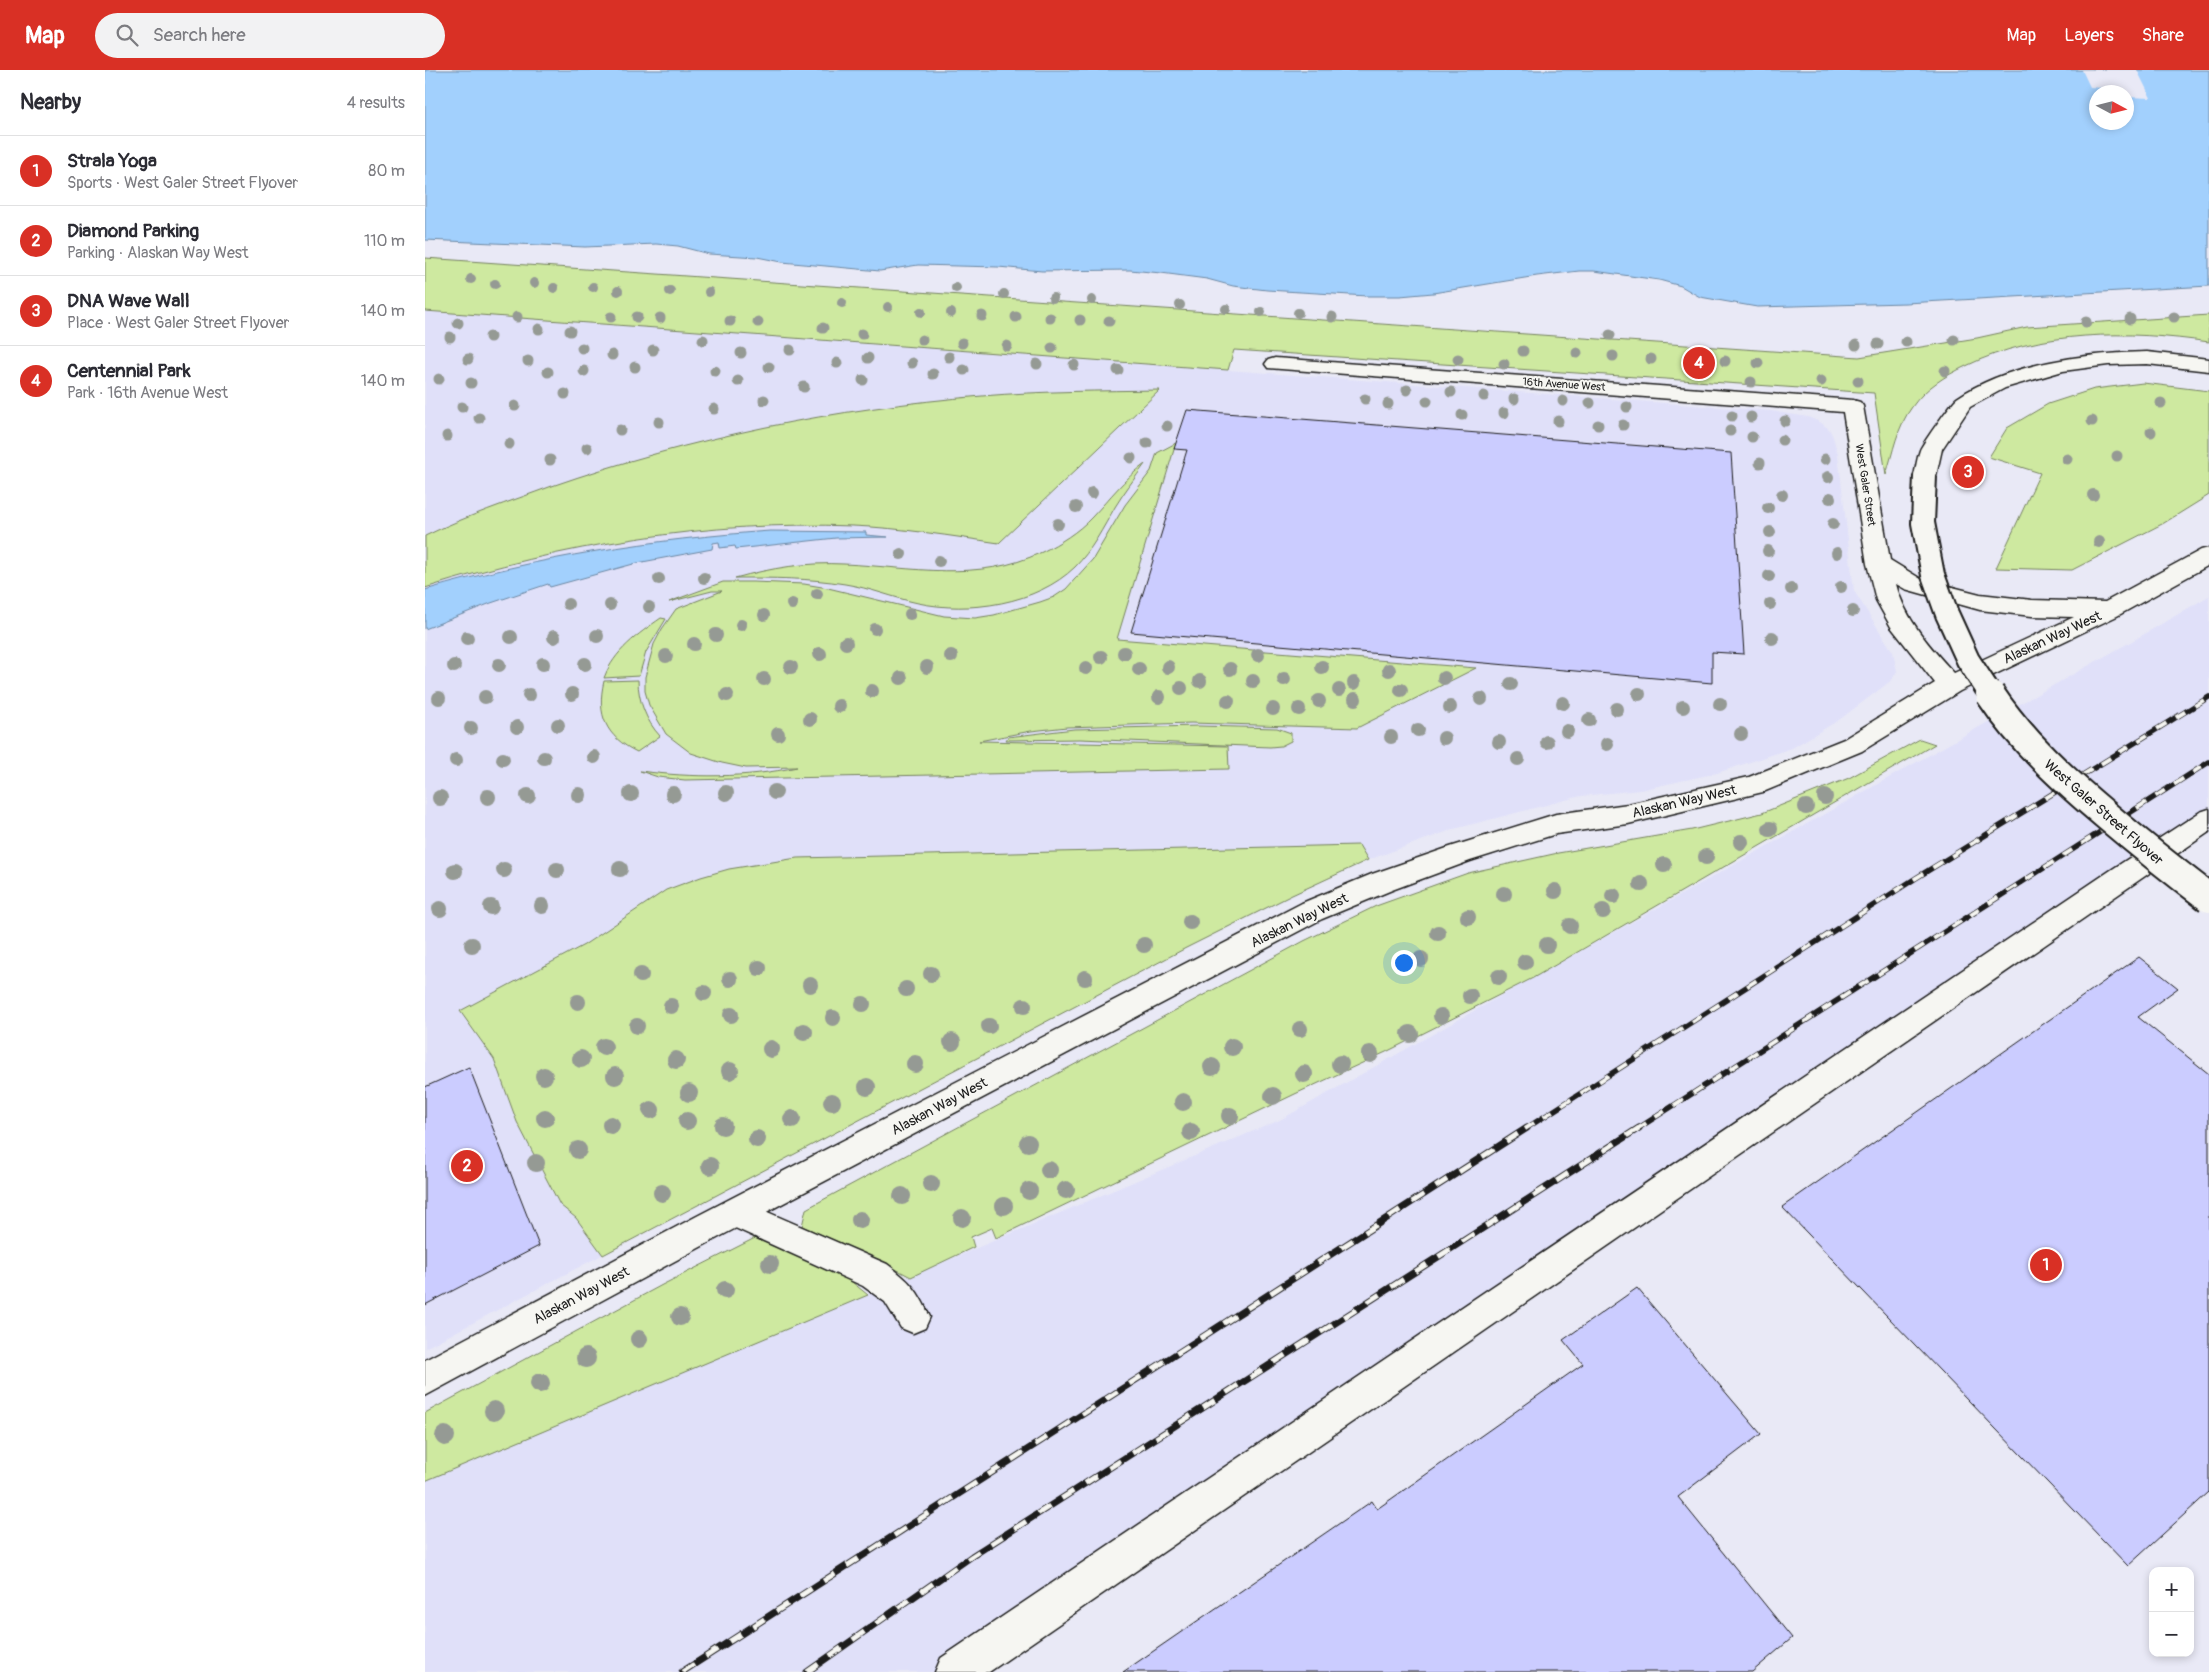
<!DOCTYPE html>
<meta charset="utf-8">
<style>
:root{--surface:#fff;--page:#f2f2f3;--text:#2b2b33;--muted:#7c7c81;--line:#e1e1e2;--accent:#d93025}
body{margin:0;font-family:Pangolin,sans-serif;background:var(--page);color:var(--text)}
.controls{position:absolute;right:15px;bottom:15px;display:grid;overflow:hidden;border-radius:10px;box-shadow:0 2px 8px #0003}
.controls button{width:45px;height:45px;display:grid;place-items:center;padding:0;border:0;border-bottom:1px solid var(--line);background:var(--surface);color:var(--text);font:25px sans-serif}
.compass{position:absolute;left:1664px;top:15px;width:45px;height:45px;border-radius:50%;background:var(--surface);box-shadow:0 2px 8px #0003;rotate:97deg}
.you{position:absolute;left:978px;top:892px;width:18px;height:18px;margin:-12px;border:4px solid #fff;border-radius:50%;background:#1a73e8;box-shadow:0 0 0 8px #1a73e833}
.badge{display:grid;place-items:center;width:32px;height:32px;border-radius:50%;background:var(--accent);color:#fff;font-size:16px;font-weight:700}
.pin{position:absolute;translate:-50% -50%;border:2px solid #fff;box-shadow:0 1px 5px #0006}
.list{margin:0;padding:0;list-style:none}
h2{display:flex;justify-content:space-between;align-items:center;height:65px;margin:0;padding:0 20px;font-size:21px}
h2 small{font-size:16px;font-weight:400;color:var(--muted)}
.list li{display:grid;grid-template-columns:32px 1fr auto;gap:15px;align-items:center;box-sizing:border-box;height:70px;padding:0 20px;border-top:1px solid var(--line)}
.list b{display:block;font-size:19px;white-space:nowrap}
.list p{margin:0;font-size:16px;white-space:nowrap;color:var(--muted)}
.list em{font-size:16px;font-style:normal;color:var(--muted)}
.icon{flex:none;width:28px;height:28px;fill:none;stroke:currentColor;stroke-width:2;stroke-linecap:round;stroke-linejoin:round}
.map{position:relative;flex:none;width:1784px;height:1602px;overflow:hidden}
header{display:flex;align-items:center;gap:30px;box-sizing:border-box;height:70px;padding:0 25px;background:var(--accent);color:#fff}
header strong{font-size:24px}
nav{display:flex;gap:28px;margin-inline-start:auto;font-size:18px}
.search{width:350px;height:45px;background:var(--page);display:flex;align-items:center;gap:12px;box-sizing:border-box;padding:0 18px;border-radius:28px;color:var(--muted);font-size:19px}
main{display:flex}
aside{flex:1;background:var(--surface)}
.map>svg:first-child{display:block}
.built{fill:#e0e0f9}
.green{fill:#cee9a0;stroke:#75825e}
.water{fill:#a2d0fd;stroke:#6c88a3;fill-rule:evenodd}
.pier{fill:#e9e9f6}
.building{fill:#cbccff;stroke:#1c1c1c}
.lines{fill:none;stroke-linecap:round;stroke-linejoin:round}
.service-casing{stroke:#1c1c1c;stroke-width:3}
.minor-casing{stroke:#1c1c1c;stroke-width:3}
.tertiary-casing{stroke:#1c1c1c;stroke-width:3}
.service{fill:#f6f6f2;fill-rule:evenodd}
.minor{fill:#f6f6f2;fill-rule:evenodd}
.tertiary{fill:#f6f6f2;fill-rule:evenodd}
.rail-far1-casing{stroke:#1c1c1c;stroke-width:5.5}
.rail-casing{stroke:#1c1c1c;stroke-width:7}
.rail-far1{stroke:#f6f6f2;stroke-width:4;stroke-dasharray:11;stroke-linecap:butt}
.rail{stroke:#f6f6f2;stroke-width:5;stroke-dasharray:14;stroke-linecap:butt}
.tertiary-bridge-far1-casing{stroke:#1c1c1c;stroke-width:26;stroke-linecap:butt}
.tertiary-bridge-casing{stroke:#1c1c1c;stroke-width:32;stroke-linecap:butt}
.tertiary-bridge-far1{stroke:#f6f6f2;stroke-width:22}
.tertiary-bridge{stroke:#f6f6f2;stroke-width:28}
.tree{fill:#959a94}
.labels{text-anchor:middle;stroke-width:4;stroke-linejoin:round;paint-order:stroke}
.far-street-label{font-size:11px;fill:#1c1c1c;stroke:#f6f6f2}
.street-label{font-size:14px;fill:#1c1c1c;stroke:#f6f6f2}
</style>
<header>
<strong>Map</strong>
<div class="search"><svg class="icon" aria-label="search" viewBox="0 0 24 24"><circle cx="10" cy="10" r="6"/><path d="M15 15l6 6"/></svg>Search here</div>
<nav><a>Map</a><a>Layers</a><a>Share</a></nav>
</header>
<main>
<aside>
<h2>Nearby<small>4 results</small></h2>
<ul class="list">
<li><span class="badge">1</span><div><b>Strala Yoga</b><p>Sports · West Galer Street Flyover</p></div><em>80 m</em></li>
<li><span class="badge">2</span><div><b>Diamond Parking</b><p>Parking · Alaskan Way West</p></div><em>110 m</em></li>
<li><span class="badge">3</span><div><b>DNA Wave Wall</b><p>Place · West Galer Street Flyover</p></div><em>140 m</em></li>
<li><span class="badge">4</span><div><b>Centennial Park</b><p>Park · 16th Avenue West</p></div><em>140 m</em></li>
</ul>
</aside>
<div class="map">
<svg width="1784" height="1602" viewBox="0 0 1784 1602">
<rect width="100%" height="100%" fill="#e9e9f6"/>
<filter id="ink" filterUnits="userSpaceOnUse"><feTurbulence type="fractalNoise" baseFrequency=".02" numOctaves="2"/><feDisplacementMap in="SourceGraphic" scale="10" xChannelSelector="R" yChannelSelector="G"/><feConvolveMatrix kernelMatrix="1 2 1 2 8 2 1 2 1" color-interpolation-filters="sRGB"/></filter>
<g filter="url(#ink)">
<path class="built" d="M0,241L803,300L1346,341L1383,347L1395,352L1404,359L1408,367L1413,384L1429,521L1468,582L1472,601L1467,610L1414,650L1367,678L1292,703L1215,720L1156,726L1029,759L932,794L761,878L0,1278Z
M1784,526V749L530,1602H0V1411L855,1050L1716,566Z"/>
<path class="green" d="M0,188L1434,287L1552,268L1602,257L1784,245V272C1703,260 1615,260 1541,296C1520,306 1500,318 1487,337C1472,357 1468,382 1461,405L1449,323L809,280L803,300L0,241Z
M1718,313L1784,321V425L1739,453L1647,500L1571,498L1615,403L1564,387L1582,358L1623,334L1669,319Z
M735,320L574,473C525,466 477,458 428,456C283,450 138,475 0,518V466C41,446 84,432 127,416C265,368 411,338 557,326C616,321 676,321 735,320Z
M751,373L692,569L1051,598L932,658L766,653L642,657L606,661L554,671L803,676L804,699L260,710L233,707L215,701C267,708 321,708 372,697L321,698L297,693L266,683L241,664L224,635L220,621V607L229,574L237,559L251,539L297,521H287L244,532L298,512H328L379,514L403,518L519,546L550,548L569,545L615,532L629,527L641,519L668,489L700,435L726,401L732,383Z
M720,394C710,408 699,422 690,437C678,458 667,480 650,497C612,534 544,544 493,533C469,528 445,518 420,514C384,508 347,508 310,508C346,498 382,492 419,494C487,497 553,513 617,482C635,473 653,462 667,447C685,428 699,409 720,394Z
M236,548L241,549L221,582L214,606L179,608C189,581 213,564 236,548Z
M213,610C213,630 221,651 235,666L212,682C181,667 171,645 179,611Z
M774,656L852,658L866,663V671L856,676L845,677L655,669L581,670L583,667L649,659Z
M1495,669L1510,674L1108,908L961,982L870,1024L571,1168L567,1158L546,1167L549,1177L486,1207L453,1190L377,1156L381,1139L879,871L951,836L1043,803L1133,783L1267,760L1337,743L1424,708Z
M934,775L943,790L867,825L761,878L178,1185L151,1148L135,1135L92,1052L69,989L35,941L159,875L241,820L276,807L304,799L372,788Z
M330,1168L422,1208L443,1225L0,1411V1343L237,1215Z"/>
<path class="water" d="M0,0H1784V216L1481,233L1332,237L1275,227L1256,216L1234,210L1169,201H1154L1112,206L1008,223L975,226H942L842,220L808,216L782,209L736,203L705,200L617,201L573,197L493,195L455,201L357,192L332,187L284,184L253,176L231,174L160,177L0,170ZM1672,22H1702V52H1672Z
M345,461L441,462V465L463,467L411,468L311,479L310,476L295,478L294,472L288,473L287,479L212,493L125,517L123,514L66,533L0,559V520C113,487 228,469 345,461Z"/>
<path class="pier" d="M1657,0H1712L1726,28L1702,27V22H1694L1692,19L1665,17Z"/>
<path class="building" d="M762,340L1306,383L1319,584L1287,582V613L706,562L762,380L749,379Z
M1714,887L1753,918L1713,947L1784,1004V1422L1703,1496L1357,1137Z
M44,997L114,1176L0,1235V1017Z
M1212,1218L1336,1364L1253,1427L1367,1568L1327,1602H698L947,1431L952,1439L1158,1294L1138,1270Z"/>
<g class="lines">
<g class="service-casing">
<path id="service" d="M1784,739V762L564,1602H510L516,1588L1686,800L1775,742Z
M310,1128L462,1194C485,1211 493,1220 505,1247L500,1258L488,1263L476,1258L460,1232L438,1216L299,1153L294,1143L299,1133Z"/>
</g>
<g class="minor-casing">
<path id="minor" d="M850,288L1428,330L1435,332L1438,336L1465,490L1496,509L1555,524L1607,530L1680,532L1776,480L1784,478V495L1692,546L1535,621L1437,681L1338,722L1203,754L1131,764L1045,791L967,820L897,849L296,1166L0,1326V1290L272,1146L877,833L947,804L1025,777L1131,744L1203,734L1324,707L1419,669L1510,613L1466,557L1451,530L1442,494L1418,342L843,298L840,294L843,290ZM1471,514L1480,519L1555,540L1607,546L1649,547L1529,603C1505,577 1480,549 1471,514Z"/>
</g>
<g class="tertiary-casing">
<path id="tertiary" d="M1722,282L1784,289V301L1722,294L1683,295L1638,301L1580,318L1545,337L1517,379L1511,406L1508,411L1500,413L1492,411L1489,406C1491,398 1492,388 1495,380C1498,373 1527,332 1532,328C1583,293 1662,283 1722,282Z"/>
</g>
<use href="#service" class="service"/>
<use href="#minor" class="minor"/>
<use href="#tertiary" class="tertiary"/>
<g class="rail-far1-casing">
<path id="rail-far1" d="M1100,1059L1491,808L1784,627
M1212,1059L1784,692"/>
</g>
<g class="rail-casing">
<path id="rail" d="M257,1602L1102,1058
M382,1602L547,1486L1214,1058"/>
</g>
<use href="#rail-far1" class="rail-far1"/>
<use href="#rail" class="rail"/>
<g class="tertiary-bridge-far1-casing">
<path id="tertiary-bridge-far1" d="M1500,406L1498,453L1508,505L1522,544L1543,590L1566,625"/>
</g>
<g class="tertiary-bridge-casing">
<path id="tertiary-bridge" d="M1565,624C1597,672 1639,710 1683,747C1716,775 1750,802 1784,828"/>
</g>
<use href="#tertiary-bridge-far1" class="tertiary-bridge-far1"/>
<use href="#tertiary-bridge" class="tertiary-bridge"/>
</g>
<g class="tree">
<circle cx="46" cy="209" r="5"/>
<circle cx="109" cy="213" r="5"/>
<circle cx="70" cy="214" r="5"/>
<circle cx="168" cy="217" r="5"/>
<circle cx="129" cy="218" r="5"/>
<circle cx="531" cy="218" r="5"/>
<circle cx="193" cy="221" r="5"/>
<circle cx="245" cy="221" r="5"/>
<circle cx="284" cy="222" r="5"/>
<circle cx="579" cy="224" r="5"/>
<circle cx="628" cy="228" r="5"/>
<circle cx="667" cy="230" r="5"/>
<circle cx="417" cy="233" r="5"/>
<circle cx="755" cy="235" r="5"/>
<circle cx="463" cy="237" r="5"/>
<circle cx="801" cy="239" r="5"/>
<circle cx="496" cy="242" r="5"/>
<circle cx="836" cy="242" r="5"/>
<circle cx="526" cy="243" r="5"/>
<circle cx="873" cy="243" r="5"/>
<circle cx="557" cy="246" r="5.5"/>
<circle cx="92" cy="247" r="5.5"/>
<circle cx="186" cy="247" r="5.5"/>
<circle cx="212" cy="247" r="5.5"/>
<circle cx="591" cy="247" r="5.5"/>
<circle cx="907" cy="247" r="5.5"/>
<circle cx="1749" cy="247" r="5.5"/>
<circle cx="235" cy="248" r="5.5"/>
<circle cx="625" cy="248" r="5.5"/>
<circle cx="1705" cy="249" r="5.5"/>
<circle cx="655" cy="250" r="5.5"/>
<circle cx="305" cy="251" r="5.5"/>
<circle cx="684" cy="251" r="5.5"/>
<circle cx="333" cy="252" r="5.5"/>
<circle cx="1661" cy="252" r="5.5"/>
<circle cx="33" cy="253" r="5.5"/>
<circle cx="398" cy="258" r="5.5"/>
<circle cx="114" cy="259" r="5.5"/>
<circle cx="145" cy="261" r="5.5"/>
<circle cx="437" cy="264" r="5.5"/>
<circle cx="1185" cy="265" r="5.5"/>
<circle cx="25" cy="267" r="5.5"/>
<circle cx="65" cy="267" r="5.5"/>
<circle cx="278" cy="270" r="5.5"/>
<circle cx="497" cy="270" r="5.5"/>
<circle cx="1529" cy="270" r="5.5"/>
<circle cx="1481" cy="272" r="5.5"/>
<circle cx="537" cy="273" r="5.5"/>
<circle cx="1453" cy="274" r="5.5"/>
<circle cx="1431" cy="275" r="5.5"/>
<circle cx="582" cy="276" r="5.5"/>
<circle cx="157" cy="278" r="5.5"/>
<circle cx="627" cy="278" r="5.5"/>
<circle cx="228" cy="280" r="5.5"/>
<circle cx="365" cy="280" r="5.5"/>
<circle cx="1098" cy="281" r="5.5"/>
<circle cx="316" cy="283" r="5.5"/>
<circle cx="1152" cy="283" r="5.5"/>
<circle cx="187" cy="285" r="5.5"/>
<circle cx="1188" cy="286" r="5.5"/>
<circle cx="524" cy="287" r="5.5"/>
<circle cx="443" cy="288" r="5.5"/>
<circle cx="43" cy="289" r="5.5"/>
<circle cx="1033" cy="289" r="5.5"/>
<circle cx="1226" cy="289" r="5.5"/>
<circle cx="1265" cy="290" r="5.5"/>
<circle cx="103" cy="291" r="5.5"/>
<circle cx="1300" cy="291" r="5.5"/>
<circle cx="412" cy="293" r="5.5"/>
<circle cx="487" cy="293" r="5.5"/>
<circle cx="1333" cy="293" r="5.5"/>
<circle cx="612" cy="294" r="5.5"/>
<circle cx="1079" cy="294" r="5.5"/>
<circle cx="649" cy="295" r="5.5"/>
<circle cx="210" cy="297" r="5.5"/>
<circle cx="344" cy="297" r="5.5"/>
<circle cx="539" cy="300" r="5.5"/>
<circle cx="693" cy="300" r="5.5"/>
<circle cx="159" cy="301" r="5.5"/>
<circle cx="290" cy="301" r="5.5"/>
<circle cx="1520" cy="301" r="5.5"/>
<circle cx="123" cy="302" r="5.5"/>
<circle cx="508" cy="304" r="5.5"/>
<circle cx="14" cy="309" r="5.5"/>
<circle cx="438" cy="310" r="5.5"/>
<circle cx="313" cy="311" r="5.5"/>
<circle cx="1396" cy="311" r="5.5"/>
<circle cx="1433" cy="311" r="5.5"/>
<circle cx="1326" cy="312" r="5.5"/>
<circle cx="46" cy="313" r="5.5"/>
<circle cx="379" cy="317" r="5.5"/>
<circle cx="982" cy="320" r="5.5"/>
<circle cx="1026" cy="322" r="5.5"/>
<circle cx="140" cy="324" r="5.5"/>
<circle cx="1059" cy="326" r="5.5"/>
<circle cx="940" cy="329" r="5.5"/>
<circle cx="1089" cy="329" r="5.5"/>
<circle cx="339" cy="330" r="5.5"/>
<circle cx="1002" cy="331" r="5.5"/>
<circle cx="1138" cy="331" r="5.5"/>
<circle cx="1165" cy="333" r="5.5"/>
<circle cx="1736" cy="333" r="5.5"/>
<circle cx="963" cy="334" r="5.5"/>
<circle cx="90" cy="336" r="5.5"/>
<circle cx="37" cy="337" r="5.5"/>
<circle cx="1202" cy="337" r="5.5"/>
<circle cx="289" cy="339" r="5.5"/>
<circle cx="1079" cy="343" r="5.5"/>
<circle cx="1037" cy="345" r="5.5"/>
<circle cx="1307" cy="346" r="5.5"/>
<circle cx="1326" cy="347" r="5.5"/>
<circle cx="54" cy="348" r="5.5"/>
<circle cx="1133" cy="351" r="5.5"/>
<circle cx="1360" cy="351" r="5.5"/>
<circle cx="1667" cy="351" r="5.5"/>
<circle cx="234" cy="352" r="5.5"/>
<circle cx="1173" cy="355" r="5.5"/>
<circle cx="1198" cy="355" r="5.5"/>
<circle cx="742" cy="356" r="5.5"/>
<circle cx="195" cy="360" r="5.5"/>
<circle cx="1305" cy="361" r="5.5"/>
<circle cx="1726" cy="362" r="5.5"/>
<circle cx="22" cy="366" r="5.5"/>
<circle cx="1327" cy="367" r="5.5"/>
<circle cx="1357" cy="370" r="5.5"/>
<circle cx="722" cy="373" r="5.5"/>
<circle cx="84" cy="374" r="5.5"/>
<circle cx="162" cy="378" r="5.5"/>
<circle cx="1692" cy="386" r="5.5"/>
<circle cx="706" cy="388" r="5.5"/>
<circle cx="1400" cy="389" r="5.5"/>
<circle cx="1642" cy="389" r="5.5"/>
<circle cx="125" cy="390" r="5.5"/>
<circle cx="1335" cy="393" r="5.5"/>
<circle cx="1403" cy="407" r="6"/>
<circle cx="667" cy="423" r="6"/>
<circle cx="1357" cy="425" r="6"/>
<circle cx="1668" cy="425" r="6"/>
<circle cx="1405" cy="428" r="6"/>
<circle cx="651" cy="437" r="6"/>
<circle cx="1343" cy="438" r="6"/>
<circle cx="633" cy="454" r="6"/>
<circle cx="1408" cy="454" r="6"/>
<circle cx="1345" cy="462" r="6"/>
<circle cx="1674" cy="472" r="6"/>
<circle cx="1343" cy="481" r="6"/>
<circle cx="1412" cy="483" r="6"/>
<circle cx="476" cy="484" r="6"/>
<circle cx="514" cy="491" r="6"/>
<circle cx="1344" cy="506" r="6"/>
<circle cx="279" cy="508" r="6"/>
<circle cx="234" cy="509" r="6"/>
<circle cx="1416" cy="517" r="6"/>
<circle cx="1366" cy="519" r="6"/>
<circle cx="392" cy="524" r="6"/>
<circle cx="143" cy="534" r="6"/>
<circle cx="367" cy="534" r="6"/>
<circle cx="1345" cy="534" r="6"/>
<circle cx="185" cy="535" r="6"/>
<circle cx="224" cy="537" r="6"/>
<circle cx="1428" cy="541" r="6"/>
<circle cx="485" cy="544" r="6"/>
<circle cx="339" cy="545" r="6"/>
<circle cx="316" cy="555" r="6"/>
<circle cx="450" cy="559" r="6"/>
<circle cx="291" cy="565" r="7"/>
<circle cx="172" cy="566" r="7"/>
<circle cx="86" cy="567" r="7"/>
<circle cx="129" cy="567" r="7"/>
<circle cx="42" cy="568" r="7"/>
<circle cx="1347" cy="568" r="7"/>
<circle cx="421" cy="573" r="7"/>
<circle cx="269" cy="574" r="7"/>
<circle cx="699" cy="583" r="7"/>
<circle cx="395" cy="584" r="7"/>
<circle cx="833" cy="585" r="7"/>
<circle cx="241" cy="586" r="7"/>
<circle cx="526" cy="586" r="7"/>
<circle cx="676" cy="587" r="7"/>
<circle cx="118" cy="594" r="7"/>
<circle cx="160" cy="594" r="7"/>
<circle cx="74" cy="595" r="7"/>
<circle cx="29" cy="596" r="7"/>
<circle cx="366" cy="597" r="7"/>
<circle cx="502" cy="597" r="7"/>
<circle cx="743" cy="597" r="7"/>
<circle cx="897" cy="597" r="7"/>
<circle cx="661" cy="598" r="7"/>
<circle cx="714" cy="599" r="7"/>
<circle cx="805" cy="599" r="7"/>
<circle cx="964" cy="600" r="7"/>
<circle cx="476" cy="608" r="7"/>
<circle cx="1019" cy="608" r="7"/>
<circle cx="339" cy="609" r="7"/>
<circle cx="859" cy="609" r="7"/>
<circle cx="775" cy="611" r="7"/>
<circle cx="828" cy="611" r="7"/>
<circle cx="929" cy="613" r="7"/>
<circle cx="1086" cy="614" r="7"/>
<circle cx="756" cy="618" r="7"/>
<circle cx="914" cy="620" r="7"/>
<circle cx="976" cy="620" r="7"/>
<circle cx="447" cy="621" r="7"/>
<circle cx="147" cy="624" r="7"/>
<circle cx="1214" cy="624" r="7"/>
<circle cx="104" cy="625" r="7"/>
<circle cx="302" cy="625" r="7"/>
<circle cx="60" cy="627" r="7"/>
<circle cx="734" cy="627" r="7"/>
<circle cx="14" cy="628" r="7"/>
<circle cx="930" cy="629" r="7"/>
<circle cx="1056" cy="629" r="7"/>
<circle cx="803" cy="631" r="7"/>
<circle cx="894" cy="631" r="7"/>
<circle cx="1138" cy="633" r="7"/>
<circle cx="1295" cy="634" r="7"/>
<circle cx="414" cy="636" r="7"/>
<circle cx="1025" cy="637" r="7"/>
<circle cx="1258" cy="637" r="7"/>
<circle cx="848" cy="639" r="7"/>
<circle cx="874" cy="639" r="7"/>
<circle cx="1192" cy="639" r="7"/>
<circle cx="385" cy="649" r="7"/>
<circle cx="1164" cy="650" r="7"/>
<circle cx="133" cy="655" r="7"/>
<circle cx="92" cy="657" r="7"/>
<circle cx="46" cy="658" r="7"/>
<circle cx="993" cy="660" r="7"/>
<circle cx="1142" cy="661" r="7"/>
<circle cx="353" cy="664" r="7"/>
<circle cx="1316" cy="664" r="7"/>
<circle cx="966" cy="667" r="7"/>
<circle cx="1019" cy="668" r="7"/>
<circle cx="1074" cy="672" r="7"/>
<circle cx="1122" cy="672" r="7"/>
<circle cx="1182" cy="674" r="7"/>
<circle cx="169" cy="687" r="7"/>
<circle cx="119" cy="688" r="7"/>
<circle cx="78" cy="689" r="7"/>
<circle cx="1093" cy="689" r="7"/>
<circle cx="31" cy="690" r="7"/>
<circle cx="350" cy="722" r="8"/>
<circle cx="301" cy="723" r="8"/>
<circle cx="206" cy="724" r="8"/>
<circle cx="248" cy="724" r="8"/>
<circle cx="154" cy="725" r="8"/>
<circle cx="103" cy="726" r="8"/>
<circle cx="63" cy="727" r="8"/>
<circle cx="1400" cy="727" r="8"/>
<circle cx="15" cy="728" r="8"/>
<circle cx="1381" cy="737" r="8"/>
<circle cx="1345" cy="759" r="8"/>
<circle cx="1316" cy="772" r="8"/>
<circle cx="1281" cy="787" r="8"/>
<circle cx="1239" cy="795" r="8"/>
<circle cx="195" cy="799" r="8"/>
<circle cx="79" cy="800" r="8"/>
<circle cx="132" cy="800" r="8"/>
<circle cx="30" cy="801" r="8"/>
<circle cx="1216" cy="814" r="8"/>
<circle cx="1130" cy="821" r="8"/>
<circle cx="1079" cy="824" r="8"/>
<circle cx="1188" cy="826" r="8"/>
<circle cx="117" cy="836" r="8"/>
<circle cx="66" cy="837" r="8"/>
<circle cx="15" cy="839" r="8"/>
<circle cx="1178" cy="841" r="8"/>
<circle cx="1043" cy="847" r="8"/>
<circle cx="765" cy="852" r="8"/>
<circle cx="1145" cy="856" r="8"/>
<circle cx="1013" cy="863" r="8"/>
<circle cx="47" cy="875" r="8"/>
<circle cx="719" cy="875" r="8"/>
<circle cx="1122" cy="875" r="8"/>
<circle cx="996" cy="889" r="8"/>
<circle cx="1100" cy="892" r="8"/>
<circle cx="334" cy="898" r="8"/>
<circle cx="506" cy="904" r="8"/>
<circle cx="216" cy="905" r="8"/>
<circle cx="1074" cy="907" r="8"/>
<circle cx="660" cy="908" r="8"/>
<circle cx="305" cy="909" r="8"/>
<circle cx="385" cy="915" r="8"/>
<circle cx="481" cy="919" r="8"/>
<circle cx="279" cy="923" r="8"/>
<circle cx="1045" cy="926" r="8"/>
<circle cx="153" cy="932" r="8"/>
<circle cx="438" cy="934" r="8"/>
<circle cx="246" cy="936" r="8"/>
<circle cx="599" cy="936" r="8"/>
<circle cx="306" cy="945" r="8"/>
<circle cx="1016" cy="946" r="8"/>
<circle cx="408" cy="948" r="8"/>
<circle cx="212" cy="956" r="8"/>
<circle cx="564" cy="956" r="8"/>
<circle cx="875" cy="959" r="8"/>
<circle cx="379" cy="962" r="9"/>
<circle cx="985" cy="964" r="9"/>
<circle cx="527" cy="972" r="9"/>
<circle cx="179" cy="977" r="9"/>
<circle cx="807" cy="977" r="9"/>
<circle cx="346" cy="979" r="9"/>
<circle cx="945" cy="984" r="9"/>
<circle cx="156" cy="989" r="9"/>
<circle cx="251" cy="990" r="9"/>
<circle cx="490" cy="994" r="9"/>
<circle cx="915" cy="994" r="9"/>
<circle cx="787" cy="997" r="9"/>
<circle cx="305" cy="1001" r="9"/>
<circle cx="879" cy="1004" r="9"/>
<circle cx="119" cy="1006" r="9"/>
<circle cx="190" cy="1006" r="9"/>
<circle cx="442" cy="1017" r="9"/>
<circle cx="264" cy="1023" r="9"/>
<circle cx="848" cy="1026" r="9"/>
<circle cx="407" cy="1032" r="9"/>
<circle cx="758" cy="1032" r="9"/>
<circle cx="226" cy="1040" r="9"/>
<circle cx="805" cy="1046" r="9"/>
<circle cx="120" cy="1048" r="9"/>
<circle cx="367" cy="1049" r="9"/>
<circle cx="262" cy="1051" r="9"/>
<circle cx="186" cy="1055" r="9"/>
<circle cx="298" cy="1056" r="9"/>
<circle cx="766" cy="1062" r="9"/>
<circle cx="332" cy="1069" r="9"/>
<circle cx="603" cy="1073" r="9"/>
<circle cx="153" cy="1080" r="9"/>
<circle cx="111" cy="1093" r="9"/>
<circle cx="285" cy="1096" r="9"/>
<circle cx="624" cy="1100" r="9"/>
<circle cx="506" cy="1114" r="9"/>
<circle cx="641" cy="1120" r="9"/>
<circle cx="604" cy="1121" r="9"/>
<circle cx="237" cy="1123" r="9"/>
<circle cx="477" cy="1126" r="9"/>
<circle cx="579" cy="1136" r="9"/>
<circle cx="537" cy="1148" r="9"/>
<circle cx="435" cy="1150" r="9"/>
<circle cx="345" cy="1194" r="9"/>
<circle cx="300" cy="1220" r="9"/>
<circle cx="255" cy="1247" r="9"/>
<circle cx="214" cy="1269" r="9"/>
<circle cx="161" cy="1288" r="10"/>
<circle cx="115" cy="1313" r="10"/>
<circle cx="69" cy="1341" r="10"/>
<circle cx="20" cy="1366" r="10"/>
</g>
</g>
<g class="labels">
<g class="far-street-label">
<text transform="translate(1139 314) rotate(4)" y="4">16th Avenue West</text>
<text transform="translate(1441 415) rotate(81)" y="4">West Galer Street</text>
</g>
<g class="street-label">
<text transform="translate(1627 567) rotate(-25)" y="5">Alaskan Way West</text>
<text transform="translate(1259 731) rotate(-13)" y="5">Alaskan Way West</text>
<text transform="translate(1679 742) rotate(41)" y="5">West Galer Street Flyover</text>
<text transform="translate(874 850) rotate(-26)" y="5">Alaskan Way West</text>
<text transform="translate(514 1036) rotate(-28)" y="5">Alaskan Way West</text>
<text transform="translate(156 1225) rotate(-28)" y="5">Alaskan Way West</text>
</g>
</g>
</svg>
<div class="controls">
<button>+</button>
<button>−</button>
</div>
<svg class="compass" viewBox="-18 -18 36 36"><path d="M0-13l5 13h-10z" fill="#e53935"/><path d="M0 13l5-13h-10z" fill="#7c7c81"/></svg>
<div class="you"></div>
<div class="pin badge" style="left:1621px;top:1195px">1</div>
<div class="pin badge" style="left:42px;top:1096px">2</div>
<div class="pin badge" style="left:1543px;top:402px">3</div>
<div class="pin badge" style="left:1274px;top:293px">4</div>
</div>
</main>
